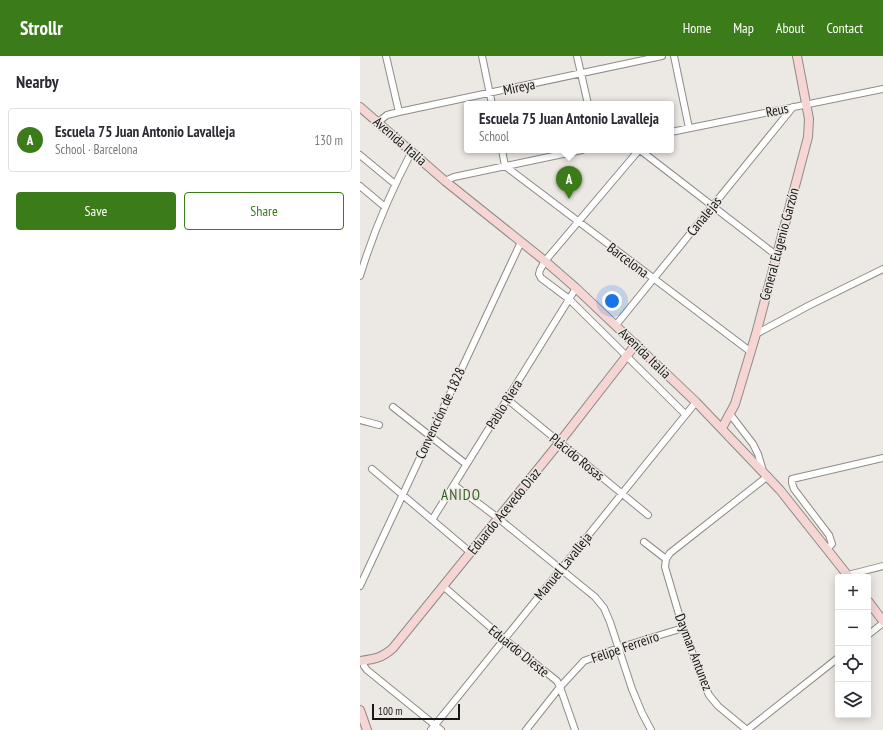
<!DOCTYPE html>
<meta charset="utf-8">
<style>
:root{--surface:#fff;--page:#f2f2f3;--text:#2b2b33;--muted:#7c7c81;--line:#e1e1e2;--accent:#3c7b1a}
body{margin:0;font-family:"PT Sans Narrow",sans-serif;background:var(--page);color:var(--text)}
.controls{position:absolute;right:12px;bottom:12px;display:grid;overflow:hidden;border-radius:4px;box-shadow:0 2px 10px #0003}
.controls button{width:36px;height:36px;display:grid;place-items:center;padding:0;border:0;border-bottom:1px solid var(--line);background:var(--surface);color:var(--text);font:20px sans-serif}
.scale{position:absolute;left:12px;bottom:10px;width:88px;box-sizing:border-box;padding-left:4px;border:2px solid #171614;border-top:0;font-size:11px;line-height:14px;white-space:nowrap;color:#171614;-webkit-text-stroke:3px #ece8e4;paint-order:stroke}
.you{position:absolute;left:252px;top:245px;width:14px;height:14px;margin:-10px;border:3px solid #fff;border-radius:50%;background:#1a73e8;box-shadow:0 0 0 6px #1a73e833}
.badge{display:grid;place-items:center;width:26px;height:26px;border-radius:50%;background:var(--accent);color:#fff;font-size:13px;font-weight:700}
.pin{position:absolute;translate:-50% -33px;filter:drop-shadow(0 1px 2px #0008)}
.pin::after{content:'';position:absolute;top:21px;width:14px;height:12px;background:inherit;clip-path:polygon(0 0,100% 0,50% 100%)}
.popup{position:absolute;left:104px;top:45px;width:210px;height:52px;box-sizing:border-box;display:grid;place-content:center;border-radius:4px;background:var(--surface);filter:drop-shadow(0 1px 3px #0005);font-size:13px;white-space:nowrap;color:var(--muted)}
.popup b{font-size:15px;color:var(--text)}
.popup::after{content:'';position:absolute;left:50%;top:100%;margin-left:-8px;border:8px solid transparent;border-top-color:var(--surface)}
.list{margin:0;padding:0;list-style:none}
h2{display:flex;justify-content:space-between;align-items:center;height:52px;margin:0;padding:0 16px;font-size:17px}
h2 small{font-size:13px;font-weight:400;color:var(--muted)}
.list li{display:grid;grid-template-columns:26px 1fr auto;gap:12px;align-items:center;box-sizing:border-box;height:64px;margin:0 8px 8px;padding:0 8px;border:1px solid var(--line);border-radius:4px}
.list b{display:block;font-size:15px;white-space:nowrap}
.list p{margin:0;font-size:13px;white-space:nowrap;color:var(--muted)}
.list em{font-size:13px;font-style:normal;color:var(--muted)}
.actions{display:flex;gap:8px;padding:12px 16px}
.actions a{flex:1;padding:9px 0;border:1px solid var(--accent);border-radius:4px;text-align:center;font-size:14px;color:var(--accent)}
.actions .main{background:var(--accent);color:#fff}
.icon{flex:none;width:22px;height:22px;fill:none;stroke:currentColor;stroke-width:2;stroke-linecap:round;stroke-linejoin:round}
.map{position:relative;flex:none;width:523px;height:674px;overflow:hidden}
header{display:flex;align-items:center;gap:24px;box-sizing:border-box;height:56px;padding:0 20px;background:var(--accent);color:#fff}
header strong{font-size:19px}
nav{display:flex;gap:22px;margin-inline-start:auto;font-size:14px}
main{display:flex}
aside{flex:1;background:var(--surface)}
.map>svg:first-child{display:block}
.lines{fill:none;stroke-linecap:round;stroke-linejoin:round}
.street-casing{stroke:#8f8b87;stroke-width:8}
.secondary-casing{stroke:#8f8b87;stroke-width:10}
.street{stroke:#fff;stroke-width:6}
.secondary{stroke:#f6d6d5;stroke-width:8}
.labels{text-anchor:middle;stroke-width:3;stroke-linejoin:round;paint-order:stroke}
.street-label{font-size:14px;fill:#171614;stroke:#ece8e4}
.neighbourhood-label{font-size:15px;letter-spacing:1px;fill:#386126;stroke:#ece8e4}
</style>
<header>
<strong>Strollr</strong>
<nav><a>Home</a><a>Map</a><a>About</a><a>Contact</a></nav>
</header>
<main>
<aside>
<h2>Nearby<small></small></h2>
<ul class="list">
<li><span class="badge">A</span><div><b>Escuela 75 Juan Antonio Lavalleja</b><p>School · Barcelona</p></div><em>130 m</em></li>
</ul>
<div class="actions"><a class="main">Save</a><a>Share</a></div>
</aside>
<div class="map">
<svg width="523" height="674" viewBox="0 0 523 674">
<rect width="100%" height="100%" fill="#ece8e4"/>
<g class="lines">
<g class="street-casing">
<path id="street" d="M26,0L39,56
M122,0L132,48
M217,0L228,48
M314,0L329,72
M18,66L27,59L39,56L302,0
M311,76L523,33
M142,94L145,110L391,296
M279,94L185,205L180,214L179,218L181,222L209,243L325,358
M280,94L416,199
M0,99L35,128
M85,125L94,121L222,94
M0,130L25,151
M0,220C13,177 31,135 52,95
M256,269L433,51
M396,278L448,250L523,213
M147,343L288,459
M33,351L106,408
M370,358L393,388L398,398L403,415
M0,364L19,369
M12,413L110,496
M94,429L138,462L235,541L244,552L250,566L272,633L282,657L291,674
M72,464L216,232
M284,486L306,503
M467,493L472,488L469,479L434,433L432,427V423L523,402
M488,519L523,510
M0,530L161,186
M83,530L144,583L197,625L200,631L215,674
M508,579L523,567
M3,604L4,610L7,614L81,674
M71,674L336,346
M166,674L200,631L224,605L258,592L323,572
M387,674L358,650L349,639L344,628L323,572L305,511L306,503L310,497L408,420
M387,674L478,602"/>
</g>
<g class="secondary-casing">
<path id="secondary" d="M0,51L85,125L185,205L216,232L336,346L420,434L489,521
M362,372L375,348L396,278L448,81L449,63L437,0
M508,545L523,565
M0,605C15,603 22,602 33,592L199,387L276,288
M0,654L7,674"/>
</g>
<use href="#street" class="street"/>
<use href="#secondary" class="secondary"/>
</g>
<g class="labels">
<g class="street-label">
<text transform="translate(159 31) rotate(-12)" y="5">Mireya</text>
<text transform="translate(417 54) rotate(-12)" y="5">Reus</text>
<text transform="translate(40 85) rotate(41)" y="5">Avenida Italia</text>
<text transform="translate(344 160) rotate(-51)" y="5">Canalejas</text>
<text transform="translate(419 188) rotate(-75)" y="5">General Eugenio Garzón</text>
<text transform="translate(268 204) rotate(37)" y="5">Barcelona</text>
<text transform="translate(285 297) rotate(44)" y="5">Avenida Italia</text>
<text transform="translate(144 348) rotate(-58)" y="5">Pablo Riera</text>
<text transform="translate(80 357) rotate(-65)" y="5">Convención de 1828</text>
<text transform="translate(217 401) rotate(39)" y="5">Plácido Rosas</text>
<text transform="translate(144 455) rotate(-51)" y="5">Eduardo Acevedo Diaz</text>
<text transform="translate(203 510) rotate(-51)" y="5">Manuel Lavalleja</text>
<text transform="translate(265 591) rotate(-19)" y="5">Felipe Ferreiro</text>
<text transform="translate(159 595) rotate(39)" y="5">Eduardo Dieste</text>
<text transform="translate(334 596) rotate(69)" y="5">Dayman Antunez</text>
</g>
<g class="neighbourhood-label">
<text x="101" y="444">ANIDO</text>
</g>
</g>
</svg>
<div class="controls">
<button>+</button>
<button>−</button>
<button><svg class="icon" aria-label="locate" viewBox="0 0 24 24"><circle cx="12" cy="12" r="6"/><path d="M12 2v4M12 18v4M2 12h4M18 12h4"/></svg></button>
<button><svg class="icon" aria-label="layers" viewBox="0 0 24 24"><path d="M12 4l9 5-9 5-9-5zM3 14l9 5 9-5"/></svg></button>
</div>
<div class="scale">100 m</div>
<div class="you"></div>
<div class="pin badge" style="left:209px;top:143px">A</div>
<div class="popup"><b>Escuela 75 Juan Antonio Lavalleja</b>School</div>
</div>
</main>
